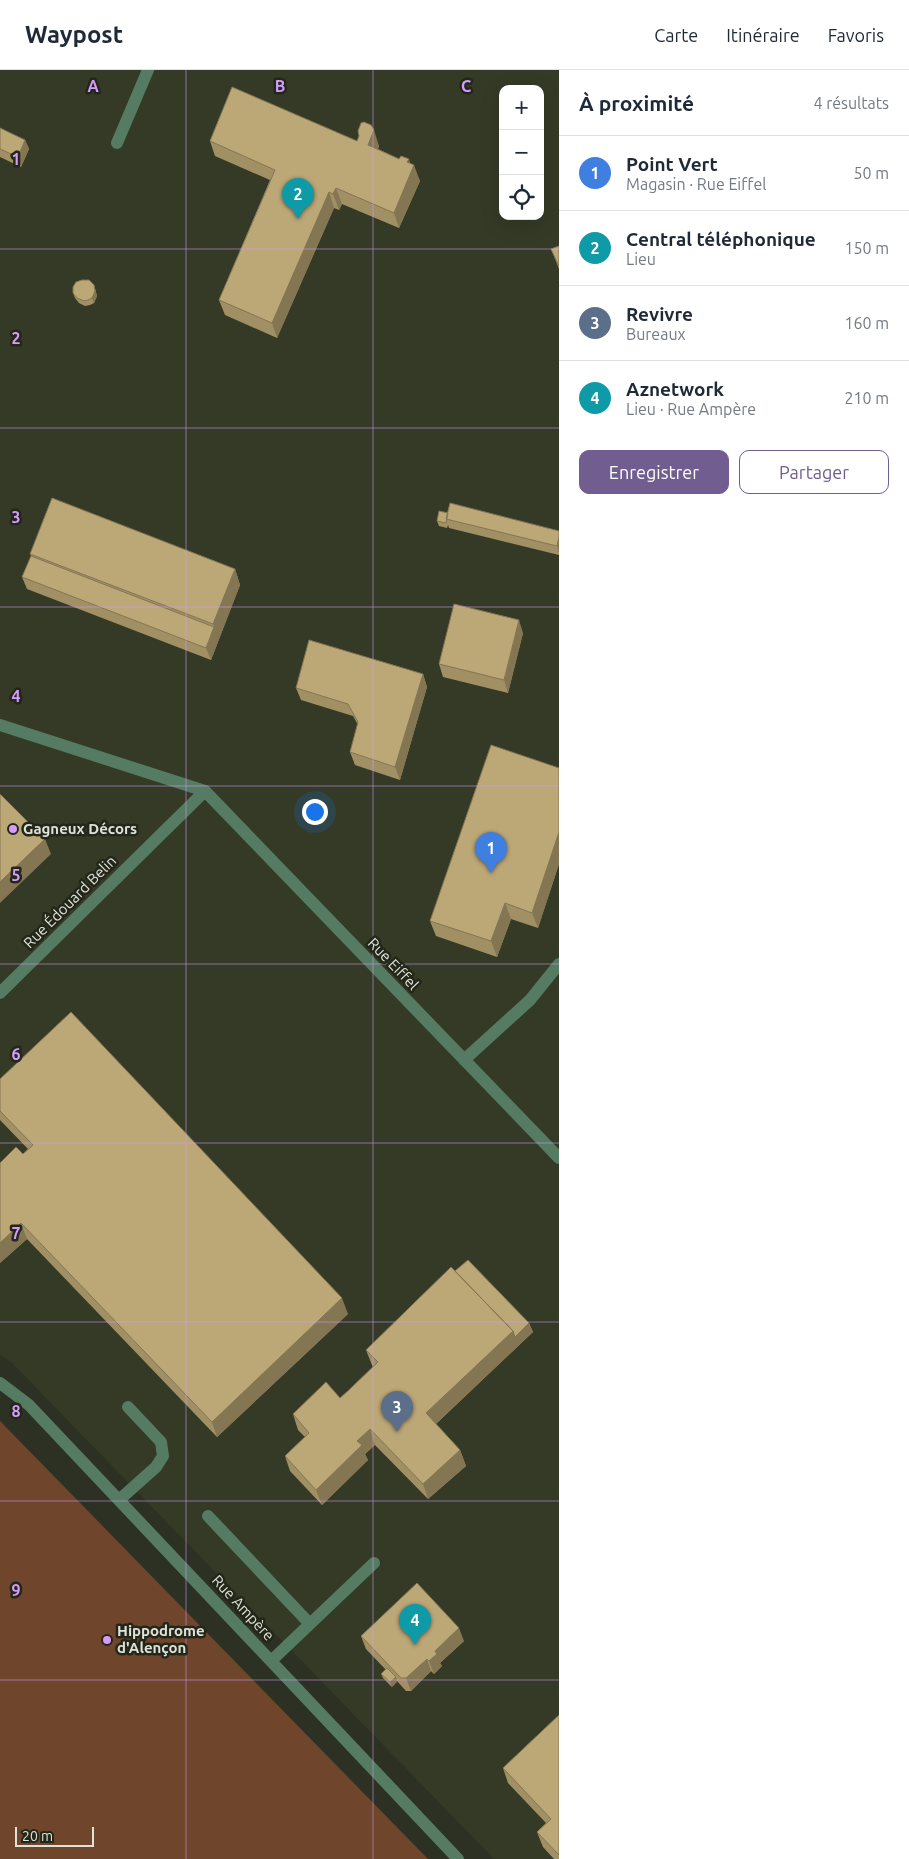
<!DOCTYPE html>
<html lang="fr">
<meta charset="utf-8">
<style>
:root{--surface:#fff;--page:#f2f2f3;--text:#1f2937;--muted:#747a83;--line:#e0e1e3;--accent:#715d8f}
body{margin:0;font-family:Ubuntu,sans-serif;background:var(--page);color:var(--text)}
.controls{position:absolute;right:15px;top:15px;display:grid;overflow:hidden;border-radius:10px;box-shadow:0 5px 20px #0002}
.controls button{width:45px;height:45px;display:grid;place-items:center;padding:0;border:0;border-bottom:1px solid var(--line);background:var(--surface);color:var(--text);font:25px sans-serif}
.scale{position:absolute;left:15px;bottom:12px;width:79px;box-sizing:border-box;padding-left:5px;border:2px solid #dfe2d9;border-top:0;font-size:14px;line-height:18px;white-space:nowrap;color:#dfe2d9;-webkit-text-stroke:4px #23271a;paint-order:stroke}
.you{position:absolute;left:314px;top:741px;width:18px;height:18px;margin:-12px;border:4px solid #fff;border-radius:50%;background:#1a73e8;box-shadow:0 0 0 8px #1a73e833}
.badge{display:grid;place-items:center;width:32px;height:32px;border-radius:50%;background:var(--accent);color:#fff;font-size:16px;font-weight:700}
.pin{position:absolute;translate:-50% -41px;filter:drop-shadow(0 1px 2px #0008)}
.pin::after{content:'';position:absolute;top:26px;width:18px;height:15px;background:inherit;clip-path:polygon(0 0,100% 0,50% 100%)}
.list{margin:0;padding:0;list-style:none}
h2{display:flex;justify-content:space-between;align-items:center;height:65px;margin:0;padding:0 20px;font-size:21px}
h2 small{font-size:16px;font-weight:400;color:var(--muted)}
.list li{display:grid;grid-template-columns:32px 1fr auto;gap:15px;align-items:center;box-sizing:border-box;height:75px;padding:0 20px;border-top:1px solid var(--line)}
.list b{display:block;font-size:19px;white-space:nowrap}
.list p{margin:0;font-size:16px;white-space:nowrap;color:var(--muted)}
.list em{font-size:16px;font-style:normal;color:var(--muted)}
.actions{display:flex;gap:10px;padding:15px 20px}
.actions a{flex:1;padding:11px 0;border:1px solid var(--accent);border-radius:10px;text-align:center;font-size:18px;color:var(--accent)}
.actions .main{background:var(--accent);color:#fff}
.icon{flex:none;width:28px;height:28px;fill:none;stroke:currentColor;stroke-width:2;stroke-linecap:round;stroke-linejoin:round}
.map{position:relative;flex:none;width:559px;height:1789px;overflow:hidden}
header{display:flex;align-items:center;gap:30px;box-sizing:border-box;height:70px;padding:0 25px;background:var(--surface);border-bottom:1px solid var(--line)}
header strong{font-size:24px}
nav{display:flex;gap:28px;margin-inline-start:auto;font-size:18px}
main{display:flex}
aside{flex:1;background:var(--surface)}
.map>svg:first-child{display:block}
.built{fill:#343a26;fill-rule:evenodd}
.green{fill:#6f462b}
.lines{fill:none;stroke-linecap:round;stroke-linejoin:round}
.minor{stroke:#557b62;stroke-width:12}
.wall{fill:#a29065}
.shaded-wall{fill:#847553}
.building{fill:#bca776;stroke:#847553}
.grid{fill:none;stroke:#d59cfb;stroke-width:1;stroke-opacity:0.55}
.poi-dot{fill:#d59cfb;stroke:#23271a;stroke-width:2}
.labels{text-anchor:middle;stroke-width:5;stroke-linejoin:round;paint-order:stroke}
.poi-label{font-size:15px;font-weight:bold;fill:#dfe2d9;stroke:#23271a;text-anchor:start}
.street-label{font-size:15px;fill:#dfe2d9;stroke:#23271a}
.grid-label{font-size:16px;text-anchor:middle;font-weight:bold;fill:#d59cfb;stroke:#23271a;stroke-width:5;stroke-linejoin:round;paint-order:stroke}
</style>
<header>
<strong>Waypost</strong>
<nav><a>Carte</a><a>Itinéraire</a><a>Favoris</a></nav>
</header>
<main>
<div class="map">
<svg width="559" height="1789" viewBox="0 0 559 1789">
<rect width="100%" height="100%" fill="#2d3123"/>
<path class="built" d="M0,0H559V1789H494L13,1294L0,1284ZM503,19H540V146H503Z"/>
<path class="green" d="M0,1351L428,1789H0Z"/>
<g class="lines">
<path class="minor" d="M117,73L148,0
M0,655L205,721L559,1088
M0,923L205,721
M464,990L530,930L559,894
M0,1313L29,1335L458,1789
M119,1430L156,1397L163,1386L161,1372L128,1337
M208,1446L310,1554
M271,1591L374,1493"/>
</g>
<path class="wall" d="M0,58L25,70L29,79L21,97L0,87Z
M210,71H357L379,76L378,79L410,94L420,111L399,158L342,134L339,140L334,138L277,268L225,245L219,230L270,110L215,86Z
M559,176V199L551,179Z
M94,215L97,226L94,233L90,235L85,236L79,233L75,228L73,223Z
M448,443L559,461V485L449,458L448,455L447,458L439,456L437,451Z
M30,484L235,499L240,515L211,590L27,519L22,507L31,486Z
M523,563L508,623L443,607L439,594Z
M423,604L427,617L400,710L355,695L350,682L358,655L353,646L301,630L296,618Z
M559,698V794L538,858L511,849L497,887L436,866L430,851Z
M0,1009L348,1244L217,1367L27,1169L0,1193V1093L23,1084L28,1079L0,1050Z
M455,1201L529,1253L533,1262L436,1354L460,1380L466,1396L428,1429L375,1375L365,1384L368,1390L322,1435L290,1401L285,1386L305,1367L298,1360L293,1344L340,1328L373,1297L372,1295L366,1280Z
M361,1566L464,1571L440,1593L442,1596L434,1604L431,1601L411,1621H406L397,1611L392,1617L383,1608L381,1604L386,1600L366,1579Z
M559,1645V1789H554L543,1777L537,1762L546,1753L508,1713L503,1698Z"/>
<path class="shaded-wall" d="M374,60L379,76L373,90L368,75Z
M25,70L29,79L21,97L18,87Z
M409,89L412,99L414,95L420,111L399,158L394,143Z
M336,118L342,134L339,140L333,124Z
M329,122L334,138L277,268L272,253Z
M94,215L97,226L94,233L92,228Z
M559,467V482L557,476Z
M235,499L240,515L211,590L206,578L214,557L213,554Z
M519,550L523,563L508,623L504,610Z
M423,604L427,617L400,710L395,697Z
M559,762V794L538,858L532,843Z
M45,769L51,784L0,833V812Z
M505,833L511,849L497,887L491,871Z
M21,1153L27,1169L0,1193V1173Z
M342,1228L348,1244L217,1367L212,1352Z
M529,1253L533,1262L431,1358L426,1343L513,1261Z
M370,1359L375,1375L365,1384L368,1390L322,1435L316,1420L357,1371Z
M460,1380L466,1396L428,1429L423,1414Z
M459,1558L464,1571L440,1593L442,1596L434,1604L429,1591L435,1581Z
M427,1589L431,1601L411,1621L406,1608Z
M396,1607L397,1612L392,1617L390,1612Z"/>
<path class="building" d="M232,17L357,71L359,66L358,61L361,53L364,52L371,55L374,60L368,75L399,89L401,86L409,89L407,92L414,95L394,143L336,118L333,124L329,122L272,253L219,230L275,100L210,71Z
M0,58L25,70L18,87L0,79Z
M559,176V196L551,179Z
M82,210H89L94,215L95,221L92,228L88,230L84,231L77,228L73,223V217L76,212Z
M52,428L235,499L213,554L30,484Z
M450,433L559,461V467L557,476L446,449Z
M439,441L448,443L446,453L437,451Z
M31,486L214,557L206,578L22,507Z
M454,534L519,550L504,610L439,594Z
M309,570L423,604L395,697L350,682L358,652L348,634L296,618Z
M491,675L559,698V762L532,843L505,833L491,871L430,851Z
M0,724L45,769L0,812Z
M71,942L342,1228L212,1352L21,1153L0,1173V1093L16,1077L23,1084L33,1075L0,1041V1009Z
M468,1190L529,1253L515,1267L513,1261L455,1201Z
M451,1197L513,1261L426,1343L460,1380L423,1414L370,1359L357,1371L362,1375L316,1420L285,1386L309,1363L293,1344L326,1312L340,1328L348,1321L378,1292L366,1280Z
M417,1513L459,1558L435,1581L437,1584L429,1591L427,1589L406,1608H401L361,1566Z
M387,1598L396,1607L390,1612L381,1604Z
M559,1645V1785L537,1762L551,1749L503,1698Z"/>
<path class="grid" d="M186,0V1789M373,0V1789M0,179H559M0,358H559M0,537H559M0,716H559M0,894H559M0,1073H559M0,1252H559M0,1431H559M0,1610H559"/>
<g class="poi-dot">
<circle cx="13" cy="759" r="5"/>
<circle cx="107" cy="1570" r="5"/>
</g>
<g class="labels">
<g class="poi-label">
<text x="23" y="764">Gagneux Décors</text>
<text x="117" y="1566">Hippodrome<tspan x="117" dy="17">d'Alençon</tspan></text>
</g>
<g class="street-label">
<text transform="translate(70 832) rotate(-45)" y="5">Rue Édouard Belin</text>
<text transform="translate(393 894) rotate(46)" y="5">Rue Eiffel</text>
<text transform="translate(243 1538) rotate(47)" y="5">Rue Ampère</text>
</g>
</g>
<g class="grid-label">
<text x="93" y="22">A</text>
<text x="280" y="22">B</text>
<text x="466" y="22">C</text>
<text x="16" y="95">1</text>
<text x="16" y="274">2</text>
<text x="16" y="453">3</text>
<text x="16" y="632">4</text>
<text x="16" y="811">5</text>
<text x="16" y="990">6</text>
<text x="16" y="1169">7</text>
<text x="16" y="1347">8</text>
<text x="16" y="1526">9</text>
</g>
</svg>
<div class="controls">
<button>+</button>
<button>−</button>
<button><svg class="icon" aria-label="locate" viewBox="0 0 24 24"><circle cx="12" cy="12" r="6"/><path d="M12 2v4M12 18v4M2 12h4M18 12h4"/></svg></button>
</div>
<div class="scale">20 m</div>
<div class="you"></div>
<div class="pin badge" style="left:491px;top:803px;background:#3f7fe0">1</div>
<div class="pin badge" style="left:298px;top:149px;background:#0f9aa8">2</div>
<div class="pin badge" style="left:397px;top:1362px;background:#5c6f8a">3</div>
<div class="pin badge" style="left:415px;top:1575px;background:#0f9aa8">4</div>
</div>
<aside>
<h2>À proximité<small>4 résultats</small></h2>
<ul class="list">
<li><span class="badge" style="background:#3f7fe0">1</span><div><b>Point Vert</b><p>Magasin · Rue Eiffel</p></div><em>50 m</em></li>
<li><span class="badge" style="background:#0f9aa8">2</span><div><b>Central téléphonique</b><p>Lieu</p></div><em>150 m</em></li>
<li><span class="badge" style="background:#5c6f8a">3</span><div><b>Revivre</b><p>Bureaux</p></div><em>160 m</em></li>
<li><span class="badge" style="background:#0f9aa8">4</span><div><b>Aznetwork</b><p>Lieu · Rue Ampère</p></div><em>210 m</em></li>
</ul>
<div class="actions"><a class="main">Enregistrer</a><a>Partager</a></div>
</aside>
</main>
